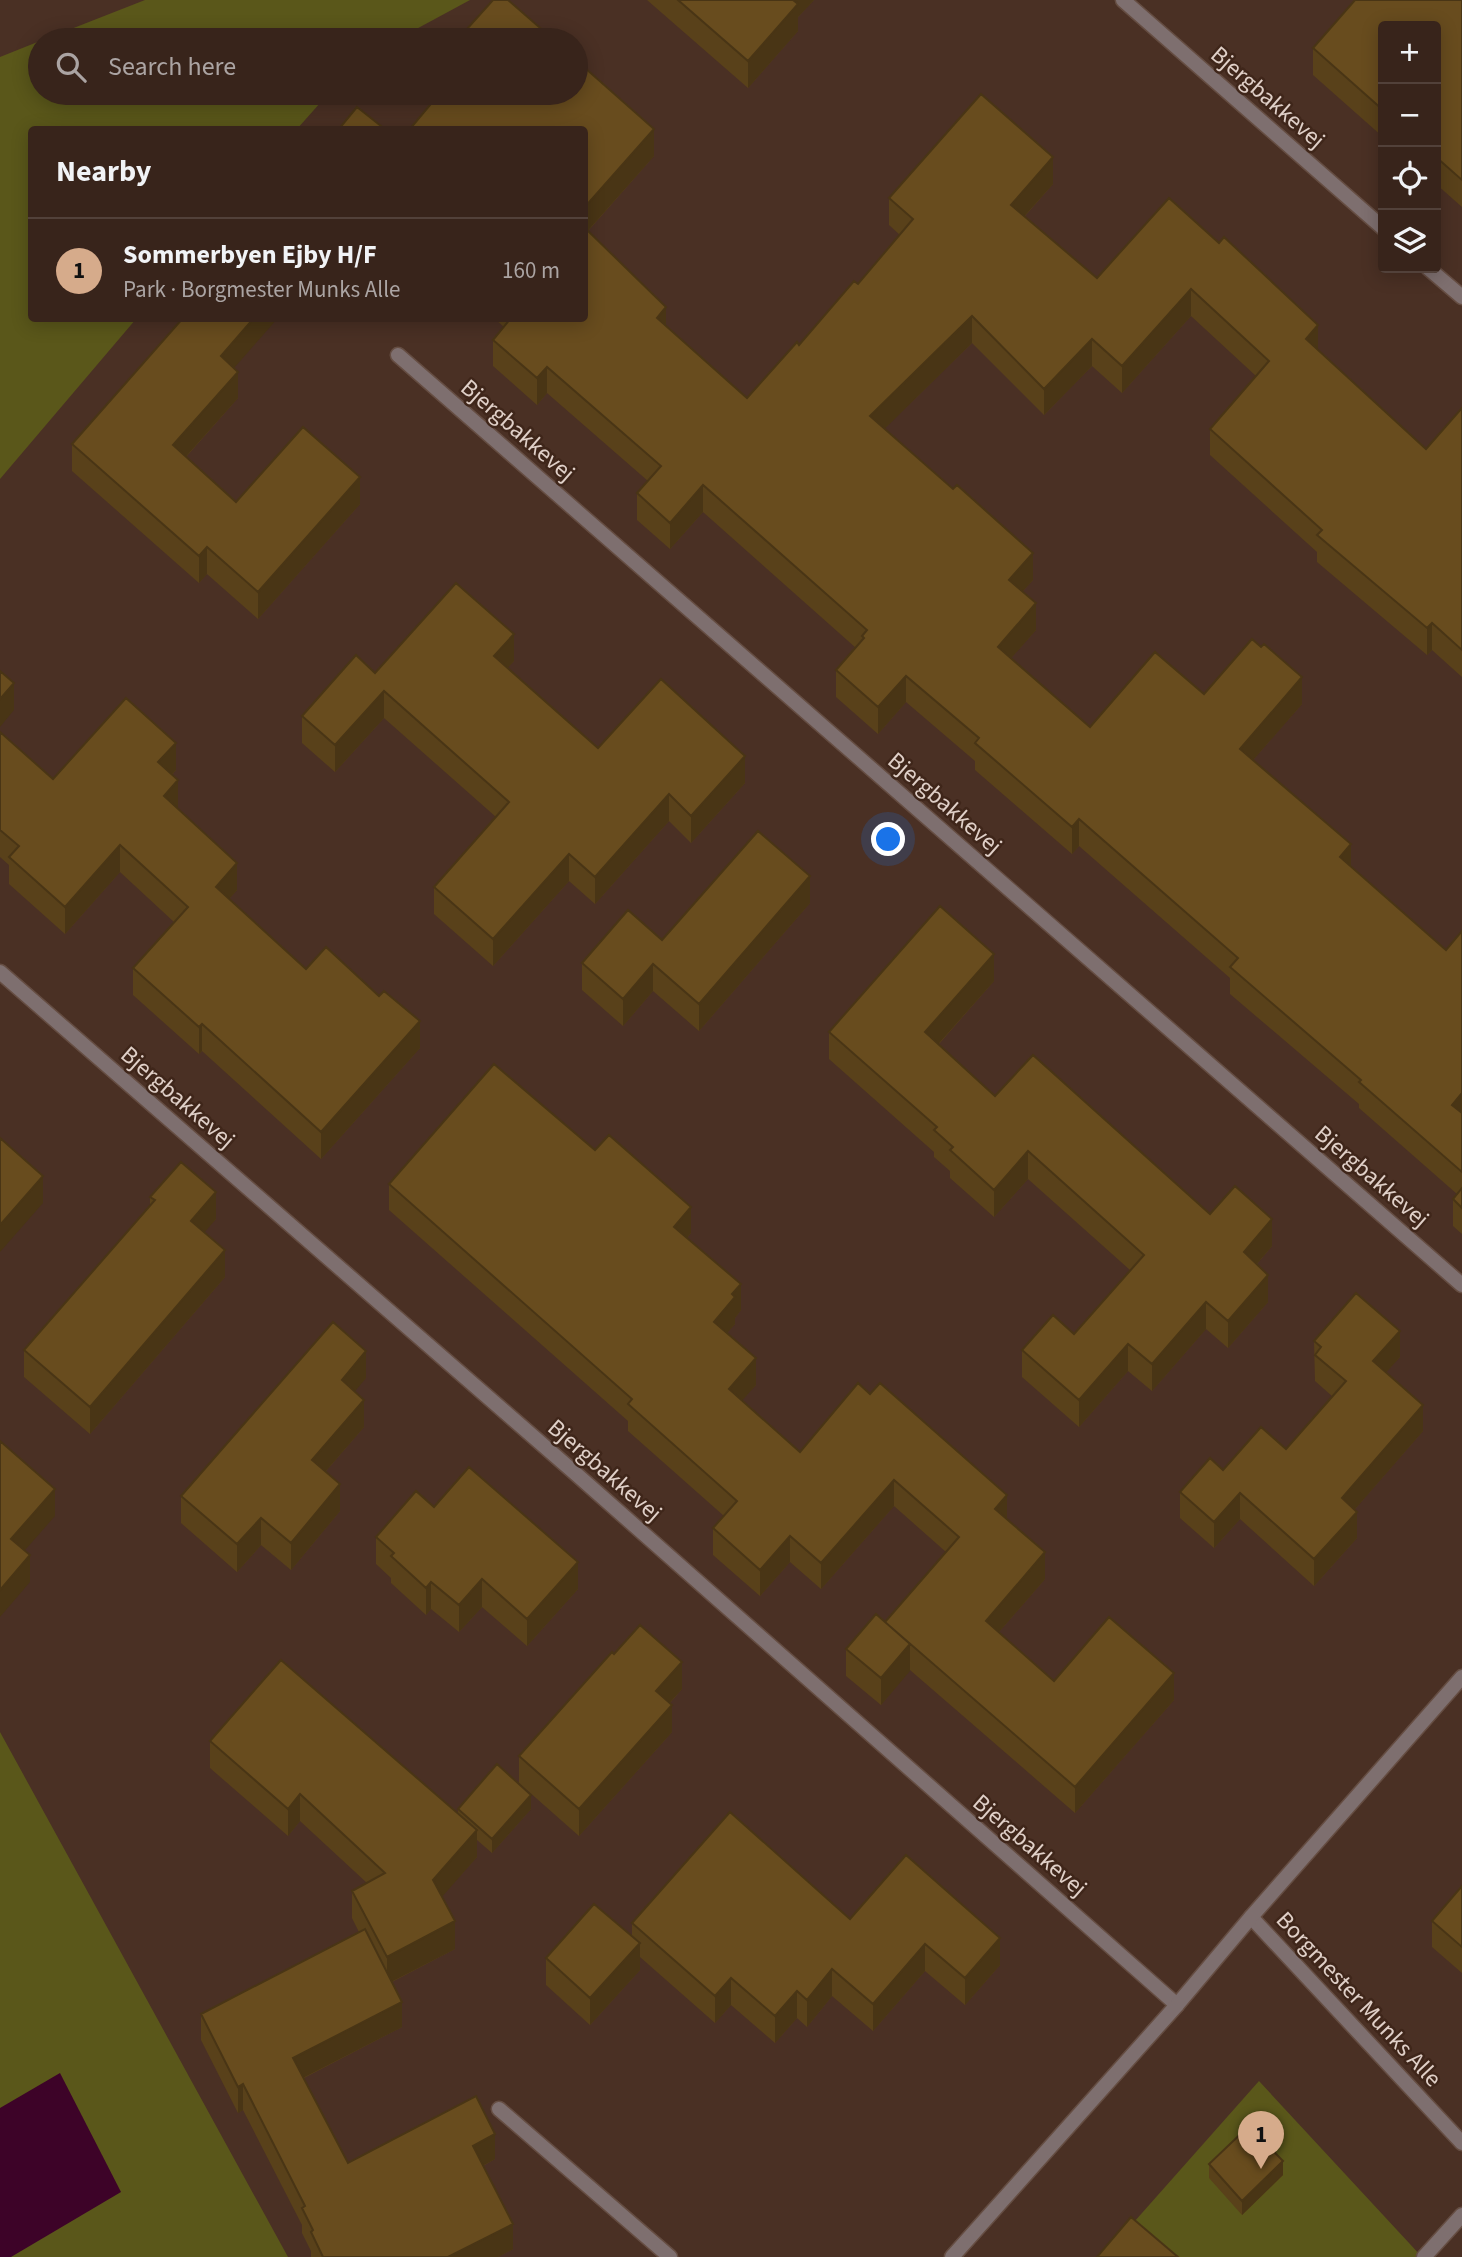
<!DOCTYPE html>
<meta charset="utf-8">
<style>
:root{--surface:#38241b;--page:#433028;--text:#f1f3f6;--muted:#aba4a3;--line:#52413a;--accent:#d6ab8b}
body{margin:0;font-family:"Source Sans 3",sans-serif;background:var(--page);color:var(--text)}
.controls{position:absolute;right:21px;top:21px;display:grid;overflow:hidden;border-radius:7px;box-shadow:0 4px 18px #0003}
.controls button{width:63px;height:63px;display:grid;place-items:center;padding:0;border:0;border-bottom:2px solid var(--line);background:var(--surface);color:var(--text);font:35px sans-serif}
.you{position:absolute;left:889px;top:840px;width:24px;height:24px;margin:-18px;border:5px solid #fff;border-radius:50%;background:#1a73e8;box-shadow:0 0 0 10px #1a73e833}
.badge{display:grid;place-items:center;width:46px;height:46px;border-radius:50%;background:var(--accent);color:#111;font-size:23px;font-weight:700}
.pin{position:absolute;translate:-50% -58px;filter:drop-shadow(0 2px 4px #0008)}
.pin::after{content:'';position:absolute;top:37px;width:24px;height:21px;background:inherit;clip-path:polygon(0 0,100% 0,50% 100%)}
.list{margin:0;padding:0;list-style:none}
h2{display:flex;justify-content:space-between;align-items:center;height:91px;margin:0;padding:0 28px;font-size:30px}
h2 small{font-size:23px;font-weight:400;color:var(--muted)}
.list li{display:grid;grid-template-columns:46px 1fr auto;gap:21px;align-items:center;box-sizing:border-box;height:105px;padding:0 28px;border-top:2px solid var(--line)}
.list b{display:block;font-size:26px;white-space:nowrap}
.list p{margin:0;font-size:23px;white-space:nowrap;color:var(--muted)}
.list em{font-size:23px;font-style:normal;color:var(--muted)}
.icon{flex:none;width:38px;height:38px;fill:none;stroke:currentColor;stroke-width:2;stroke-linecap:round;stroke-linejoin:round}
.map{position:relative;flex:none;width:1462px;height:2257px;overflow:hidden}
.search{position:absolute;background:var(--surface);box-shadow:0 4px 18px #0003;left:28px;top:28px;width:560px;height:77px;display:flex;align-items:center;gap:18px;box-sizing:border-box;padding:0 24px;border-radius:38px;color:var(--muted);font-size:26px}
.panel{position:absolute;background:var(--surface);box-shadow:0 4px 18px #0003;left:28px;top:126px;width:560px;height:196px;border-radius:7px}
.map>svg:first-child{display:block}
.green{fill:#5a571a}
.water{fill:#3d0328}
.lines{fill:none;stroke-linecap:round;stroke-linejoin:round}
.service-casing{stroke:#654d42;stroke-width:17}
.minor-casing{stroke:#654d42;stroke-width:17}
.tertiary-casing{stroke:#654d42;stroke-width:17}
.service{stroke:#7e6f6f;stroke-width:14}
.minor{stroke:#7e6f6f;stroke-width:14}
.tertiary{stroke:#7e6f6f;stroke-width:14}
.wall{fill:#59411a}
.shaded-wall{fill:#493515}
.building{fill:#684c1e;stroke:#493515;stroke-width:2}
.labels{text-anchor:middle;stroke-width:5;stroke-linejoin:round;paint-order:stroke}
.street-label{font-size:24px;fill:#e0d0c8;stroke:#3f261a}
</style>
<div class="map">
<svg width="1462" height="2257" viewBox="0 0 1462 2257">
<rect width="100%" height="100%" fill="#4a3024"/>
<path class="green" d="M145,0H470L396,40H43Z
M40,41V93H329L297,129L32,130V318L136,319L0,479V57Z
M0,1732L288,2257H0Z
M1259,2081L1422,2257H1103Z"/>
<path class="water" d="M60,2073L121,2192L11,2257H0V2108Z"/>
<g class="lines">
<g class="service-casing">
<path id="service" d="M1424,2257L1462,2215"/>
</g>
<g class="minor-casing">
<path id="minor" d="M1123,0L1383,228
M1428,268L1462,297
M398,355L1462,1285
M0,972L575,1473L1177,2005
M1251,1917L1462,2143
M499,2109L670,2257"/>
</g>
<g class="tertiary-casing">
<path id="tertiary" d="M952,2257L1177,2005L1251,1917L1462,1677"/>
</g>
<use href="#service" class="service"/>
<use href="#minor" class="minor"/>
<use href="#tertiary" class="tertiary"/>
</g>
<path class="wall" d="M647,0H814L798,17V31L748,88Z
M1462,0V207L1436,184V26H1383V137L1313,75V48Z
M584,130L654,156L588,231L666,326L747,398L858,284L900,235L889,225V198L1053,184L1025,216L1097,278L1169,198L1318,350L1426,449L1462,408V677L1432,650L1427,655L1317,562V552L1210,455V429L1256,376L1191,316L1122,393L1092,366L1044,415L972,343L884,429L1033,580L1022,592L1036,630L1011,658L1090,727L1204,694L1302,704L1253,760L1351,866L1446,950L1462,931V1234L1453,1226V1199L1457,1194L1359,1108V1104L1230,994V978L1079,846L1072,854L975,770V761L906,702L878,734L836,697V670L856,648L703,512L670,549L637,520V493L648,481L547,393L537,405L493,366V340L504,327L494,318H584Z
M234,368L238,398L186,457L236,502L360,504L258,619L207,574L199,583L72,471V444Z
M514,661L507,668L598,748L745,783L691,843L669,821L595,904L569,881L493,966L434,914V887L496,817L384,718L335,772L302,743V716L375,673Z
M0,732L53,779L176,770L172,775L177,808L237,890L229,899L306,969L420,1048L321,1159L202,1051L199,1054L133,995V968L174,922L120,872L65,934L9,884V865L0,857Z
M810,903L699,1031L653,991L623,1026L582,990V963L662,940Z
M994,981L939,1044L995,1096L1210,1214L1272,1246L1257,1264L1268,1302L1228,1348L1206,1329L1152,1391L1128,1371L1079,1427L1022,1377V1350L1074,1334L1130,1270L1028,1179L994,1217L950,1178V1171L934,1157V1152L829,1059V1032Z
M389,1184L691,1233L687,1238L741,1310L735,1318V1324L727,1333L756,1385L742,1400L800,1452L858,1383L1007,1520L1045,1579L999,1632L1054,1681L1174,1700L1075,1813L910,1670L881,1705L846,1676V1649L885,1622L946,1552L894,1506L821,1589L790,1562L760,1596L713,1555V1528L724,1516L628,1431V1421L389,1210Z
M150,1197L216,1219L204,1232L225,1277L90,1434L24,1377V1350L150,1205Z
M1314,1341L1400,1357L1386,1372L1423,1431L1355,1509L1357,1538L1314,1586L1240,1519L1214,1548L1180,1518V1492L1223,1470L1286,1449L1332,1396L1315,1381Z
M366,1378L354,1391L364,1427L326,1471L340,1511L291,1570L261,1545L237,1572L181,1523V1496Z
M376,1537L578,1589L527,1646L482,1607L459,1632L431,1609L426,1615L391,1583V1578L376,1564Z
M682,1689L670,1703L672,1732L579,1836L519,1783V1756Z
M210,1741L458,1814V1809H531L492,1853L477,1840V1857L442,1896L455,1949L392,1982L402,2027L304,2078L348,2163L495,2159L483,2166L513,2249L498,2257H311V2251L302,2233V2225L243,2110L238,2113L201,2040V2014L359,1932L352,1918V1891L367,1883L300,1821L288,1836L210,1768Z
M1462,1886V1973L1432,1947V1921Z
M850,1919L1000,1965L965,2005L925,1971L873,2031L832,1996L807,2027L797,2018L775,2043L731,2005L715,2023L640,1957V1970L590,2025L546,1985V1958L632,1936V1923Z
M1209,2164L1283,2175L1242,2215L1209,2178Z"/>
<path class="shaded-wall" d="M791,0H814L798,17V31L748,88V61Z
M654,129V156L584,235V208Z
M1053,157V184L1011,231V205Z
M1191,289V316L1122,393V366Z
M666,307V334L657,318Z
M972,316V343L870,443V416Z
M254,318H278L221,383V356Z
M1318,325V352L1306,339Z
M1092,339V366L1044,415V389Z
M547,367V393L537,405V378Z
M238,372V398L173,471V445Z
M360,477V504L258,619V592Z
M703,485V512L670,549V523Z
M207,547V574L199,583V556Z
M1033,553V580L1009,606V580Z
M1036,603V630L998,673V647Z
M1432,623V650L1427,655V628Z
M514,634V661L494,683V656Z
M906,676V702L878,734V707Z
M1302,677V704L1240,775V749Z
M14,683V710L0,727V699Z
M384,691V718L335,772V745Z
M176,743V770L158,789V762Z
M745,756V783L691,843V816Z
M178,780V807L164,823V796Z
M669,794V821L595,904V877Z
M1079,819V846L1072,854V827Z
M1351,844V871L1340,857Z
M120,845V872L65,934V907Z
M569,854V881L493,966V939Z
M237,863V890L216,914V887Z
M810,876V903L699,1031V1004Z
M994,954V981L925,1059V1032Z
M653,964V991L623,1026V999Z
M420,1021V1048L321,1159V1132Z
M202,1024V1051L199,1054V1027Z
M1462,1093V1120L1452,1105Z
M1028,1151V1179L994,1217V1190Z
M43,1176V1203L0,1252V1225Z
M216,1192V1219L191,1248V1221Z
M691,1207V1233L674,1253V1227Z
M1272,1219V1246L1244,1279V1252Z
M225,1250V1277L90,1434V1407Z
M1268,1275V1302L1228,1348V1321Z
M741,1284V1310L735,1318V1324L714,1348V1322L732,1294Z
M1206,1302V1329L1152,1391V1364Z
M1400,1331V1357L1373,1387V1361Z
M1128,1344V1371L1079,1427V1400Z
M366,1351V1378L342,1407V1380Z
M756,1358V1385L729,1415V1389Z
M364,1400V1427L312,1487V1460Z
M1423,1405V1431L1342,1524V1498Z
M894,1480V1506L821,1589V1563Z
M340,1484V1511L291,1570V1543Z
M55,1489V1516L11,1566V1539Z
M1240,1493V1519L1214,1548V1522Z
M1007,1495V1522L995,1509Z
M1357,1512V1538L1314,1586V1559Z
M261,1518V1545L237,1572V1544Z
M790,1536V1562L760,1596V1570Z
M1045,1552V1579L986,1647V1621Z
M30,1555V1582L0,1617V1590Z
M578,1562V1589L527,1646V1619Z
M482,1579V1607L459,1632V1605Z
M431,1582V1609L426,1615V1588Z
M910,1644V1671L881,1705V1678Z
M682,1662V1689L656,1718V1691Z
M1174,1673V1700L1075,1813V1787Z
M672,1705V1732L579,1836V1809Z
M300,1794V1821L288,1836V1809Z
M531,1795V1809L492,1853V1839Z
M477,1830V1857L433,1907V1880Z
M455,1921V1949L387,1984V1957Z
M1000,1938V1965L965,2005V1978Z
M640,1943V1970L590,2025V1998Z
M925,1944V1971L873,2031V2004Z
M832,1969V1996L807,2027V2000Z
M731,1978V2005L715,2023V1996Z
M797,1991V2018L775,2043V2016Z
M402,2002V2027L293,2083V2058Z
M243,2084V2110L238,2113V2087Z
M495,2134V2159L473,2171V2146Z
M1283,2161V2175L1242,2215V2201Z
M513,2224V2249L498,2257H448Z"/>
<path class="building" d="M493,0H508L554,40H457Z
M678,0H793L798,4L748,61Z
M1355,0H1462V180L1436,157V26H1383V110L1313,48Z
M576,60L654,129L584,208V130H409L440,93H576Z
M981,94L1053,157L1011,205L1097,278L1169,198L1219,243L1224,237L1318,325L1306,339L1426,449L1462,408V650L1432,623L1427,628L1317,535L1322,530L1210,429L1269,361L1191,289L1122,366L1092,339L1044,389L972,316L870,416L953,489L957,485L1033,553L1009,580L1036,603L998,647L1090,727L1155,652L1204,694L1252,639L1261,647L1264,644L1302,677L1240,749L1351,844L1340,857L1446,950L1462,931V1093L1452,1105L1462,1113V1172L1359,1082L1361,1080L1230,967L1238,958L1079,819L1072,827L975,743L979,738L906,676L878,707L836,670L864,638L862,636L867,630L703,485L670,523L637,493L661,466L547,367L537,378L493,340L511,318H584V227L666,307L657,318L747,398L797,342L799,345L854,281L858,284L913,219L889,198Z
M357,107L386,130H338Z
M183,318H254L221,356L238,372L173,445L236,502L303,427L360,477L258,592L207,547L199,556L72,444Z
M456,583L514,634L494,656L598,748L661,679L745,756L691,816L669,794L595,877L569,854L493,939L434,887L509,802L384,691L335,745L302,716L356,655L375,673Z
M0,671L14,683L0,699Z
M126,698L176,743L158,762L178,780L164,796L237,863L216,887L306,969L326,947L379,996L384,991L420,1021L321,1132L202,1024L199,1027L133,968L188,907L120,845L65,907L9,857L19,846L0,830V732L53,779Z
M758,831L810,876L699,1004L653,964L623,999L582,963L628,910L662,940Z
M940,906L994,954L925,1032L995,1096L1033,1055L1210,1214L1235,1186L1272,1219L1244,1252L1268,1275L1228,1321L1206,1302L1152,1364L1128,1344L1079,1400L1022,1350L1053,1315L1074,1334L1144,1255L1028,1151L994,1190L950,1150L953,1147L934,1130L937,1127L829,1032Z
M494,1064L595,1150L609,1135L691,1207L674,1227L741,1284L732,1294L735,1297L714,1322L756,1358L729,1389L800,1452L858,1383L870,1394L880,1383L1007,1495L995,1509L1045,1552L986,1621L1054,1681L1109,1617L1174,1673L1075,1787L885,1622L959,1537L894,1480L821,1563L790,1536L760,1570L713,1528L737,1501L628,1404L632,1399L389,1184Z
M0,1138L43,1176L0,1225Z
M181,1162L216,1192L191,1221L225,1250L90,1407L24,1350L155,1200L150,1197Z
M1462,1188V1208L1453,1199Z
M1356,1293L1400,1331L1373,1361L1423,1405L1342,1498L1357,1512L1314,1559L1240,1493L1214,1522L1180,1492L1210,1458L1223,1470L1261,1427L1286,1449L1346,1381L1315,1355L1321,1347L1314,1341Z
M333,1322L366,1351L342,1380L364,1400L312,1460L340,1484L291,1543L261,1518L237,1544L181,1496Z
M0,1441L55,1489L11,1539L30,1555L0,1590Z
M469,1467L578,1562L527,1619L482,1579L459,1605L431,1582L426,1588L391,1556L394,1553L376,1537L416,1491L434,1507Z
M876,1614L910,1644L881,1678L846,1649Z
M640,1625L682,1662L656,1691L672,1705L579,1809L519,1756L612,1652L614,1654Z
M281,1660L477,1830L433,1880L455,1921L387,1957L352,1891L385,1873L300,1794L288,1809L210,1741Z
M497,1764L531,1795L492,1839L458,1809Z
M730,1812L850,1919L906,1855L1000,1938L965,1978L925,1944L873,2004L832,1969L807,2000L797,1991L775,2016L731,1978L715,1996L632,1923Z
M1462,1886V1947L1432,1921Z
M594,1904L640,1943L590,1998L546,1958Z
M365,1929L402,2002L293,2058L348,2163L476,2096L495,2134L473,2146L513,2224L448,2257H323L311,2232L313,2230L302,2208L305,2206L243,2084L238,2087L201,2014Z
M1249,2126L1283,2161L1242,2201L1209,2164Z
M1131,2217L1178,2257H1097Z"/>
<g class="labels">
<g class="street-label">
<text transform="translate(1268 97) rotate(41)" y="8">Bjergbakkevej</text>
<text transform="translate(518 430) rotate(41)" y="8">Bjergbakkevej</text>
<text transform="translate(945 803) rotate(41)" y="8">Bjergbakkevej</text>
<text transform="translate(178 1097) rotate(41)" y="8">Bjergbakkevej</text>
<text transform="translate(1372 1176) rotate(41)" y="8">Bjergbakkevej</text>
<text transform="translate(605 1470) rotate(41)" y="8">Bjergbakkevej</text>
<text transform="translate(1030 1845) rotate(41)" y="8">Bjergbakkevej</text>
<text transform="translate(1359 1999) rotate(47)" y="8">Borgmester Munks Alle</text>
</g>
</g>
</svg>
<div class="controls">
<button>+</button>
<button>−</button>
<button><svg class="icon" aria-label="locate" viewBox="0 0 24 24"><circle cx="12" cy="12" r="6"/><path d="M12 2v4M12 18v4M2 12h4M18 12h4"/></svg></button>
<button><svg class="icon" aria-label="layers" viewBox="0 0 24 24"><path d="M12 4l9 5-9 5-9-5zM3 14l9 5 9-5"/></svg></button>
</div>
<div class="you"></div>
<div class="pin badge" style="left:1261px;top:2169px">1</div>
<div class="search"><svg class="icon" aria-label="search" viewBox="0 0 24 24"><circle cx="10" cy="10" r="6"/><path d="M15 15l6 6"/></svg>Search here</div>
<section class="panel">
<h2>Nearby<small></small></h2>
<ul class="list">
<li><span class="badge">1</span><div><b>Sommerbyen Ejby H/F</b><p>Park · Borgmester Munks Alle</p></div><em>160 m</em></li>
</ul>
</section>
</div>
